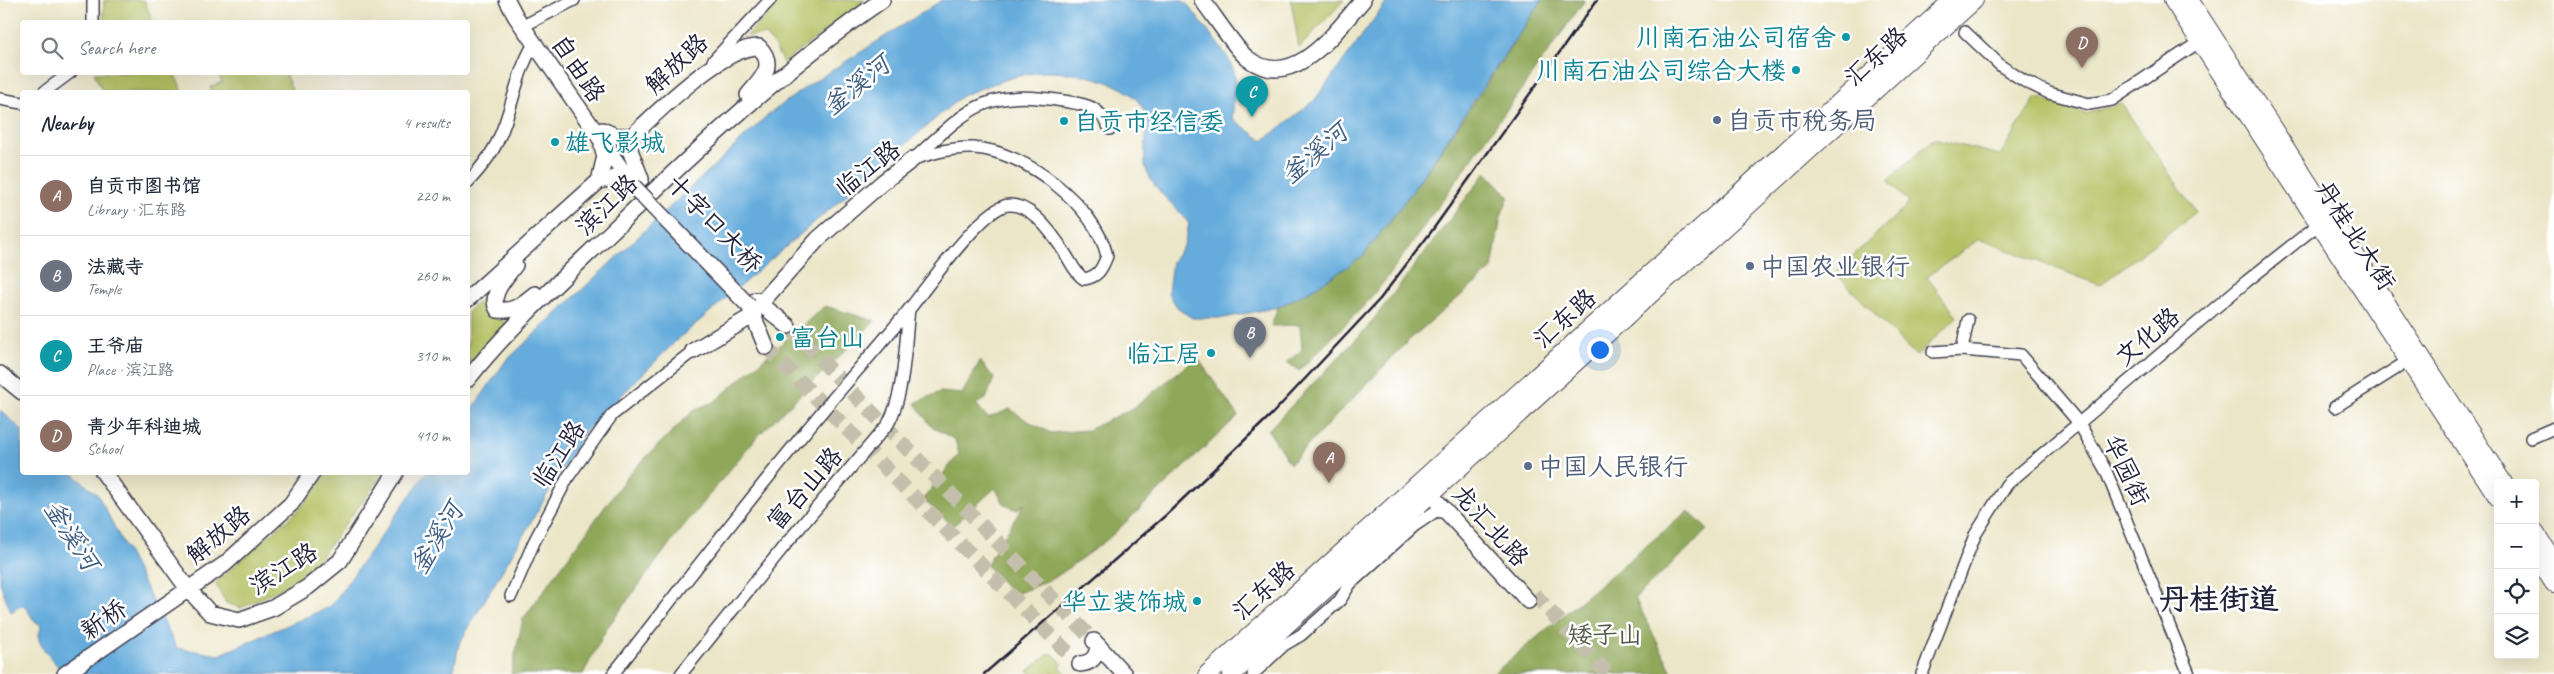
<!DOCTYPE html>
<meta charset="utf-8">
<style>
:root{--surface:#fff;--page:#f6f6f7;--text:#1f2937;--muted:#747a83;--line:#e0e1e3;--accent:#c8321e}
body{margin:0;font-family:Caveat,"LXGW WenKai TC",sans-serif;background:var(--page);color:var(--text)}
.controls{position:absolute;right:15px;bottom:15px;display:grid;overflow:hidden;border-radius:5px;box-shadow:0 5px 20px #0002}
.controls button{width:45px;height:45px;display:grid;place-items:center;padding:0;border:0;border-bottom:1px solid var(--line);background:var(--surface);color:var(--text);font:25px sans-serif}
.you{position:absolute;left:1599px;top:349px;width:18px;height:18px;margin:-12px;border:4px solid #fff;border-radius:50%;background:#1a73e8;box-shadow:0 0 0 8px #1a73e833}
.badge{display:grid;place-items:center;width:32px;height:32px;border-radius:50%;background:var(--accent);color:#fff;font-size:16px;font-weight:700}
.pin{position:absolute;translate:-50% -41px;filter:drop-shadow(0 1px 2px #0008)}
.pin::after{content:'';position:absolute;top:26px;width:18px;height:15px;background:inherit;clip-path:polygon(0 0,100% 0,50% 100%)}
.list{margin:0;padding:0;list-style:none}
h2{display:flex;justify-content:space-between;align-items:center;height:65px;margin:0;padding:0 20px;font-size:21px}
h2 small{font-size:16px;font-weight:400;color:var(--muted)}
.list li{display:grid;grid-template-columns:32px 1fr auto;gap:15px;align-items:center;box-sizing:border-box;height:80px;padding:0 20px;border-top:1px solid var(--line)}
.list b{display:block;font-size:19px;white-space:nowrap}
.list p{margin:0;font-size:16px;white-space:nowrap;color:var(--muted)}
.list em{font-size:16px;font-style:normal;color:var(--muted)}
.icon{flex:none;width:28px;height:28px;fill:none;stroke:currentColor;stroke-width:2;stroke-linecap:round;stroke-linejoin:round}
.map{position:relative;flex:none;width:2554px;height:674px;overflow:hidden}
.search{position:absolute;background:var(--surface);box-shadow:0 5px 20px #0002;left:20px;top:20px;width:450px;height:55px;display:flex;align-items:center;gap:12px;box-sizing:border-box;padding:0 18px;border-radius:5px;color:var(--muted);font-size:19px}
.panel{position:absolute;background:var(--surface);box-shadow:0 5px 20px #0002;left:20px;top:90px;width:450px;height:385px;border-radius:5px}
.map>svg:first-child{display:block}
.green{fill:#b4c163;stroke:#6b724f}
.forest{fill:#8fa759;stroke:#58644a}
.water{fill:#65acdc;stroke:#44678c}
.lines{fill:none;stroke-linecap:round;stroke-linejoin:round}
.secondary-tunnel{stroke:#c4bfac;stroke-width:15;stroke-dasharray:15 8;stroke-linecap:butt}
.street-casing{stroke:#403f50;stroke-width:14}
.secondary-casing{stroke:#403f50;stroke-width:18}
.primary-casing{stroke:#403f50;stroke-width:20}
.street{stroke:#fff;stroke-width:11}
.secondary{stroke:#fff;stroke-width:15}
.primary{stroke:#fff;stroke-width:18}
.rail{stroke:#22223b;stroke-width:2.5}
.secondary-bridge-casing{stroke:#403f50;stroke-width:18;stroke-linecap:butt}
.secondary-bridge{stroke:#fff;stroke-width:15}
.culture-dot{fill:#0f9aa8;stroke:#fff;stroke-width:2}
.service-dot{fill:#5c6f8a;stroke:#fff;stroke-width:2}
.labels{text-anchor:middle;stroke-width:5;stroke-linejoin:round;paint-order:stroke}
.culture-label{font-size:25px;fill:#0d838f;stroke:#fff;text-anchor:end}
.street-label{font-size:25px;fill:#22223b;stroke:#fff}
.service-label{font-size:25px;fill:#4e5e75;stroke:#fff;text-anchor:start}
.park-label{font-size:25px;fill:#555a49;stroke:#fff}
.water-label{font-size:26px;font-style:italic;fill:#406083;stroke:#fff}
.district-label{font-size:30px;font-weight:bold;fill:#22223b;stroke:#fff}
</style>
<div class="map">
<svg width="2554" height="674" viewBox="0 0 2554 674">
<rect width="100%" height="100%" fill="#fff"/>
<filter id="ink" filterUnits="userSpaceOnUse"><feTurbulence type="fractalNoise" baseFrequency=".02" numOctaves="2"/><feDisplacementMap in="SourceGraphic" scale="10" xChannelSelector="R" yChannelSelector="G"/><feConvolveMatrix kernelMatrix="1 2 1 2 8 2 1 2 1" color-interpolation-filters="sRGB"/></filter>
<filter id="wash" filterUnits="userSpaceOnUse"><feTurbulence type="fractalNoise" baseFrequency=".0096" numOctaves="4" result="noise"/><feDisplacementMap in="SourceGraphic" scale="20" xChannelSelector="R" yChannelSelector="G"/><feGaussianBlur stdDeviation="1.12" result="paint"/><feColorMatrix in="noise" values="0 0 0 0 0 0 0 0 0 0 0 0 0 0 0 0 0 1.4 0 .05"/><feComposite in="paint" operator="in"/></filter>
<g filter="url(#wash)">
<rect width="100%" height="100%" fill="#ece6c8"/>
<path class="green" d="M104,0H144L153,22H103Z
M778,0H865L783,63L774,45L765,35L747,36Z
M1291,0H1344L1299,48Z
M94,73H174L183,92H103Z
M218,73H285L293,92H212L210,87L222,82Z
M2036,97L2086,114L2121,103L2196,212L2100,285L1979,239L1927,277L1957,317L1916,356L1835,273L1909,203L1888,180L1933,139L2000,155Z
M482,299L489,316L507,323L468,364V311Z
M326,473H384L306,576L241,608L226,603L215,583L300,509Z
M1051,652L1063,664L1060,667L1067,674H1031L1028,671Z"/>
<path class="forest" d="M1542,0H1585L1387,278L1361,309L1299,371L1287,362L1302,350L1300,325L1271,326L1278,307L1313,289L1362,257L1411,193L1476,100Z
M1486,172L1509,196L1501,216L1492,269L1409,340L1290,464L1268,430L1367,328Z
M825,306L875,321L756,438L677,534L607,628L583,674H511L523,619L628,475L695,409L714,402Z
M1197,357L1238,416L1108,539L1056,577L1014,595L986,565L1025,503L1017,510L1005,505L995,488L953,526L923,499L959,454L955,440L931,426L915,403L940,392L962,394L980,361L994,378L986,399L976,404L988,418L1010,409L1026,420L1051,433L1088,430L1135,407Z
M1688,511L1708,530L1635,598L1673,674H1493Z"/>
<path class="water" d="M942,0H1181L1188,5L1227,56L1234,71L1236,84L1232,118L1263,141L1314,101L1388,0H1542L1411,193L1362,257L1313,289L1278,307L1224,318H1192L1177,307L1168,293L1172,262L1184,245L1189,224C1176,204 1157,195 1147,172C1140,158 1150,131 1146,115C1135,81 1078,72 1047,72C1019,72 989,86 963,95L676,341L583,434L459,644L453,674H64C57,664 43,652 39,640C38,633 42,630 40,624L34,621L26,607L21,606L11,612L0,583V410L22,430V472L72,473L98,495L177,648L219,655L331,606L426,473L468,472V415L505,362L768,115L806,87Z"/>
</g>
<g filter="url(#ink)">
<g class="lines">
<path class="secondary-tunnel" d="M788,326L1094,641
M766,347L1073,658
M1534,594L1608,674"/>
<g class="street-casing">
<path id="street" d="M93,22V0
M529,23L574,0
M1965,32L2001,66L2024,81L2049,93L2089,104L2112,100L2199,42
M713,61L770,0
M44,92L71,72
M0,99L22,103
M917,156C971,106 986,89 1063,101C1088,105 1098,105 1110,129
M468,182C480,169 492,155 499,138C513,108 516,73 534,44
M1962,350L2021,355L2079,423L2106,471L2189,674
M1933,352L1962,350L1968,320
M2335,407L2408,361
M2531,438L2554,428
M511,596L534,542L568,477L612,415L693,351
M613,674C677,593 740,511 806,431C840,389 877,349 911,307C927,287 985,205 1009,205C1033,204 1055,237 1066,255C1072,264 1075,273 1084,279C1098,277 1102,269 1107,256C1096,206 1025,151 974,148C953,147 933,153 913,159
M681,674L785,545L888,424C905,394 905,343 909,309
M1253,674L1284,645L1301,635L1340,600L1350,584L1414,526L1436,511L1448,513
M1922,674L1975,535L2007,484L2247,281L2319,224"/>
</g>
<g class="secondary-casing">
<path id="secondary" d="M507,0L516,17L633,186
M1202,0C1213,14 1235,48 1247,58C1293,94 1336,31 1363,0
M602,130L616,136H632L630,150L641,179
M632,136C657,112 725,45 759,47C777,66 761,79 748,95
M602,146L605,156L599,181L615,178L632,185
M515,265C506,278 488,295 498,310C515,312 522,304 535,294
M468,299L599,181
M756,300L788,326
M760,304L818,239L883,182L913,159
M750,308L766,347
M693,351L754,315
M0,374L22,392
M468,379C510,326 561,280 610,233C696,150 784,68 882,0
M103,472L188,589L210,613L239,620L273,608L308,587L340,561L396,472
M1422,485L1528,601
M1094,641L1124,674
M1080,664C1092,663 1097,657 1098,645
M65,674L225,564L291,504L313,472"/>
</g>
<g class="primary-casing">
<path id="primary" d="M2173,0L2498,497
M2189,0L2503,483
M2535,533L2554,562
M2535,554L2554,583
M1208,674L1953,0
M1232,674L1974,0"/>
</g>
<use href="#street" class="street"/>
<use href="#secondary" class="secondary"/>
<use href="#primary" class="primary"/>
<path class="rail" d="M984,674L1166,515L1271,415L1380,299L1431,232L1597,0"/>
<g class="secondary-bridge-casing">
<path id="secondary-bridge" d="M633,186L749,306"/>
</g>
<use href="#secondary-bridge" class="secondary-bridge"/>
</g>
</g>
<g class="culture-dot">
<circle cx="1846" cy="37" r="5"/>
<circle cx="1796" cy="70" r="5"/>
<circle cx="1064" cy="121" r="5"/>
<circle cx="555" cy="142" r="5"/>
<circle cx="780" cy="337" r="5"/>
<circle cx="1211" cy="353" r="5"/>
<circle cx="1197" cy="601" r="5"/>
</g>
<g class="service-dot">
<circle cx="1717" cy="120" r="5"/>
<circle cx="1750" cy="266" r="5"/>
<circle cx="1528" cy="466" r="5"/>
</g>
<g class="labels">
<g class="culture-label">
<text x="1836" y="46">川南石油公司宿舍</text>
<text x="1786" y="79">川南石油公司综合大楼</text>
<text x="1074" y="130" text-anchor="start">自贡市经信委</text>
<text x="565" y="151" text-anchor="start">雄飞影城</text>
<text x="790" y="346" text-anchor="start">富台山</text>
<text x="1201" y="362">临江居</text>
<text x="1187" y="610">华立装饰城</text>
</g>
<g class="street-label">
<text transform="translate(1875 56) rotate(-42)" y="9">汇东路</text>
<text transform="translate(676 63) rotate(-43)" y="9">解放路</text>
<text transform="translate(579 68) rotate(56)" y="9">自由路</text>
<text transform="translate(867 168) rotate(-38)" y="9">临江路</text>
<text transform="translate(606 204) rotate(-44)" y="9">滨江路</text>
<text transform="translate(715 223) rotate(46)" y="9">十字口大桥</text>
<text transform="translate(2356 235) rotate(57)" y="9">丹桂北大街</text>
<text transform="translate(1564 318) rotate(-42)" y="9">汇东路</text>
<text transform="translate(2147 336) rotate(-40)" y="9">文化路</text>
<text transform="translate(558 454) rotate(-57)" y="9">临江路</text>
<text transform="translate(2127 470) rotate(65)" y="9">华园街</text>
<text transform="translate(804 488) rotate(-49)" y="9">富台山路</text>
<text transform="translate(1491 525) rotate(48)" y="9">龙汇北路</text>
<text transform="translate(218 534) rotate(-40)" y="9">解放路</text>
<text transform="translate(283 568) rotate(-32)" y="9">滨江路</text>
<text transform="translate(1263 590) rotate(-42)" y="9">汇东路</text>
<text transform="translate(103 619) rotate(-35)" y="9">新桥</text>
</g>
<g class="service-label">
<text x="1727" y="129">自贡市税务局</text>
<text x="1760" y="275">中国农业银行</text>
<text x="1538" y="475">中国人民银行</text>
</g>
<g class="park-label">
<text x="1605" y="643">矮子山</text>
</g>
<g class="water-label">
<text transform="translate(856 85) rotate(-39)" y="9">釜溪河</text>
<text transform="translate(1314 153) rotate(-40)" y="9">釜溪河</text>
<text transform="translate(72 535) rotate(57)" y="9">釜溪河</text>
<text transform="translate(436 538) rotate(-59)" y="9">釜溪河</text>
</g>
<g class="district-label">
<text x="2219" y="609">丹桂街道</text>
</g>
</g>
</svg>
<div class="controls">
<button>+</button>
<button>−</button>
<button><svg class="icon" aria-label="locate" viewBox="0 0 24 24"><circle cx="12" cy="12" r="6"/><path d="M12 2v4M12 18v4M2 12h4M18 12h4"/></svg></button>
<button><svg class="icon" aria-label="layers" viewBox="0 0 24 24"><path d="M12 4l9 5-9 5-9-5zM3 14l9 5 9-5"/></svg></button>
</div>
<div class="you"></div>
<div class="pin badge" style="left:1329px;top:483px;background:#8d6e63">A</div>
<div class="pin badge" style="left:1250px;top:358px;background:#6b7280">B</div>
<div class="pin badge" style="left:1252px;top:117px;background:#0f9aa8">C</div>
<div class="pin badge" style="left:2082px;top:68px;background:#8d6e63">D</div>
<div class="search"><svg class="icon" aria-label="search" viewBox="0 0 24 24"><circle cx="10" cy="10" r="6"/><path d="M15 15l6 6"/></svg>Search here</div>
<section class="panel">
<h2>Nearby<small>4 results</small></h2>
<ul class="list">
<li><span class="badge" style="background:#8d6e63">A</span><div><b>自贡市图书馆</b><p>Library · 汇东路</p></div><em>220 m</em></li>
<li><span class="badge" style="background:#6b7280">B</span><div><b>法藏寺</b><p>Temple</p></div><em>260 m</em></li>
<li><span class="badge" style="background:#0f9aa8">C</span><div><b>王爷庙</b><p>Place · 滨江路</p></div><em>310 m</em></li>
<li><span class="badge" style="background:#8d6e63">D</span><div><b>青少年科迪城</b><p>School</p></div><em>410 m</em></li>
</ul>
</section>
</div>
